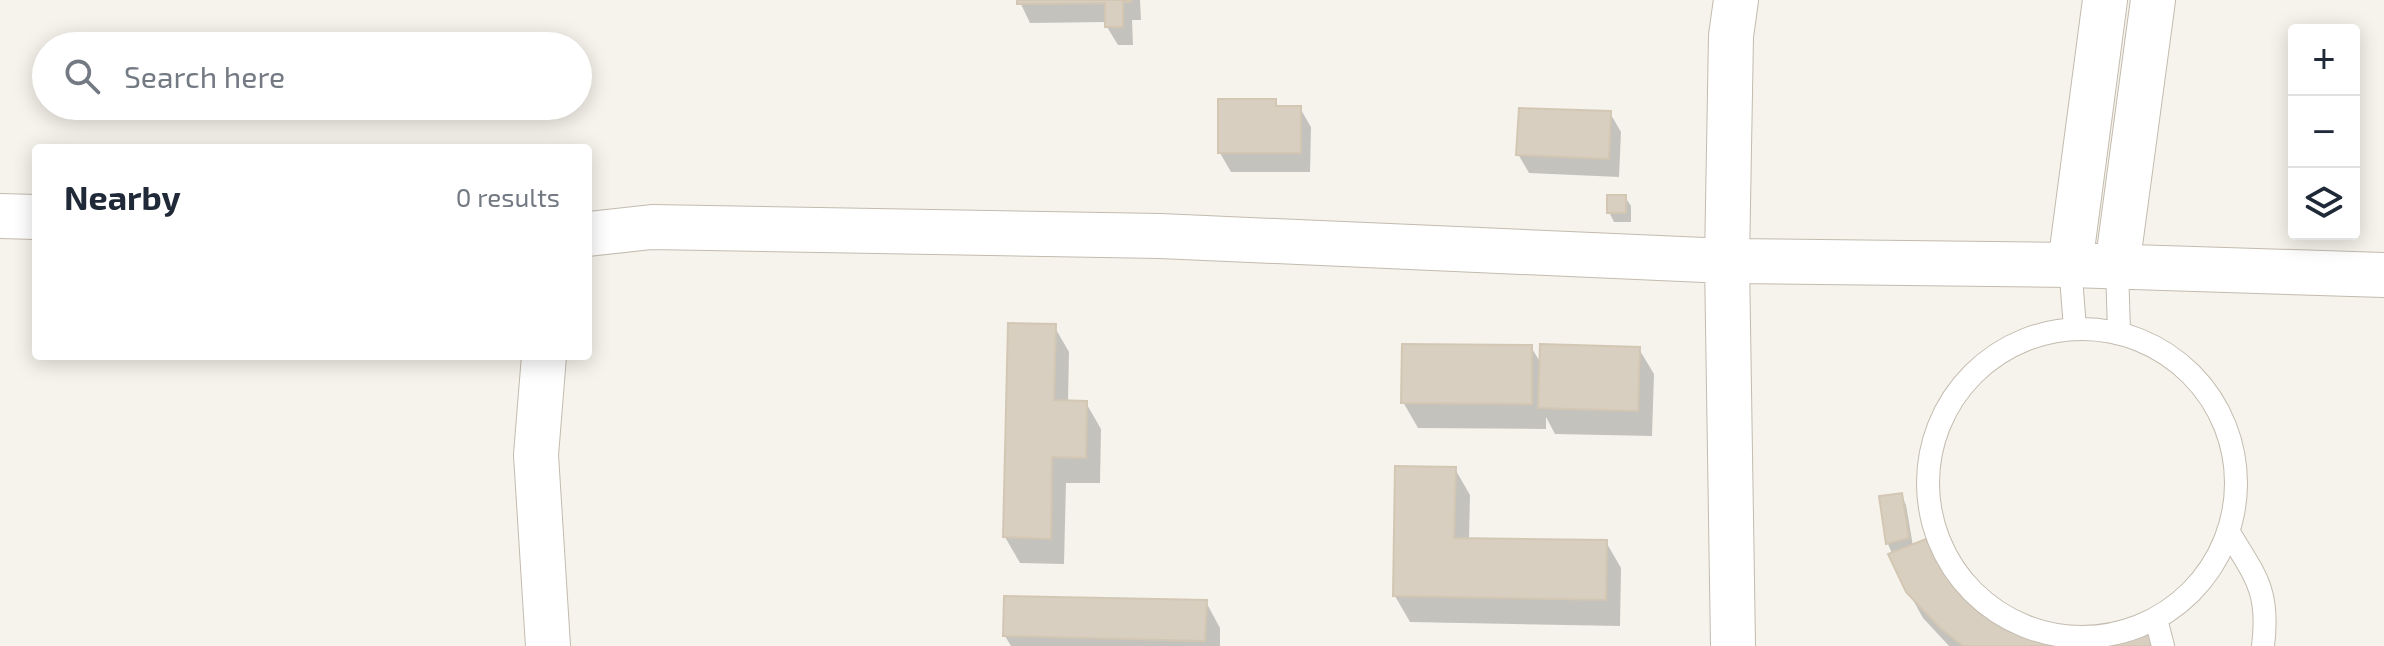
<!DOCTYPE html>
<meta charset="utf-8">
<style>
:root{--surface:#fff;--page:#f2f2f3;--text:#1f2937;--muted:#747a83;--line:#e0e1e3}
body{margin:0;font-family:"Exo 2",sans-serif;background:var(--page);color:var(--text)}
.controls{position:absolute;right:24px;top:24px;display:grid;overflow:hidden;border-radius:8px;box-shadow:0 4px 20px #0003}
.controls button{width:72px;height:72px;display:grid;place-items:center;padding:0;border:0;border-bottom:2px solid var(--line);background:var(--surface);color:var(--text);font:40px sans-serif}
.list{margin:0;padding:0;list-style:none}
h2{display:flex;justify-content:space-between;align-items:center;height:104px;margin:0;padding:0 32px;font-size:34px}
h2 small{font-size:26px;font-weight:400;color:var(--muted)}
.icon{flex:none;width:44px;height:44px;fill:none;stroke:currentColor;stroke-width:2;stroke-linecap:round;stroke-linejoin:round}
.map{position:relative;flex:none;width:2384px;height:646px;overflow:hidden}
.search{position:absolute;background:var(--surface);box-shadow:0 4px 20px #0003;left:32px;top:32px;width:560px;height:88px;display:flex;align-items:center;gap:20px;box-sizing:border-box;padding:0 28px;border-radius:44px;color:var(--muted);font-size:30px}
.panel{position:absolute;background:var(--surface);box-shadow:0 4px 20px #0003;left:32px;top:144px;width:560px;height:216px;border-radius:8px}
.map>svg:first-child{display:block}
.shadow{fill:#0003}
.building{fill:#d8cfc1;stroke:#d3c7b4;stroke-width:2}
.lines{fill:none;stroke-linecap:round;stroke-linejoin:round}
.service-casing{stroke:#c2bbae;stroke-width:24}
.minor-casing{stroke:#c2bbae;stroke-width:46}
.service{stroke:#fff;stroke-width:22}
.minor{stroke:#fff;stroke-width:44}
</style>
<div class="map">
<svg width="2384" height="646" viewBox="0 0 2384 646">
<rect width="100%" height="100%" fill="#f6f3ec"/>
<path class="shadow" d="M1019,0H1140L1141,20H1132L1133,45H1118L1107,27V22L1030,23Z
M1274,101L1279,108H1300L1311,127L1310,172H1231L1220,153Z
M1610,113L1621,132L1619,177L1529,173L1518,154Z
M1625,197L1631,206V222H1614L1609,212Z
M1054,326L1069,352L1068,402L1086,403L1101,429L1100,483H1066L1064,564L1020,563L1005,537Z
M1531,347L1542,365L1639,349L1654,374L1652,436L1555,434L1546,417V429L1418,428L1403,402Z
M1455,469L1470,495L1469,540L1606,542L1621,568L1620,626L1410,622L1395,596Z
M1901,495L1906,505L1913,546L1942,569L1973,604L1999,625L2052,643L2160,646H1949L1923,618L1908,591L1888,544Z
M1206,602L1220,628V646H1011L1005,636Z"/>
<path class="building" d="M1017,0H1131V2H1123V27H1105V3L1017,4Z
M1218,99H1276V106H1301V153H1218Z
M1519,108L1611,111L1609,159L1516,155Z
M1607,195H1626V213H1607Z
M1008,323L1056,324L1054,400L1087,401L1086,458L1052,457L1051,539L1003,537Z
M1402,344L1532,345V404L1401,403Z
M1540,344L1640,347L1638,411L1538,408Z
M1395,466L1456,467L1454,538L1607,540L1606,600L1393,596Z
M1902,493L1909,538L1886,544L1879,496Z
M1926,539L1943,568L1974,603L2000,624L2052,641H2103L2154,630L2156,646H1963L1940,628L1906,592L1888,554Z
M1004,596L1207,600L1205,641L1003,636Z"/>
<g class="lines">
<g class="service-casing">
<path id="service" d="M2070,265L2075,328
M2117,267L2119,332
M1928 483a154 154 0 1 1 308 0a154 154 0 1 1-308 0Z
M2228,531C2255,576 2270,590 2263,646
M2156,619L2163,646"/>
</g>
<g class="minor-casing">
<path id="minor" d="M0,216L36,217
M588,234L652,227L1160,236L1727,261L2070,265L2384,275
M2070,265L2105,0
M2117,267L2153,0
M544,356L536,455L548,646
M1733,646L1727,261L1731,36L1736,0"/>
</g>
<use href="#service" class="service"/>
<use href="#minor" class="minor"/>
</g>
</svg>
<div class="controls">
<button>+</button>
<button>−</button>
<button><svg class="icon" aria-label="layers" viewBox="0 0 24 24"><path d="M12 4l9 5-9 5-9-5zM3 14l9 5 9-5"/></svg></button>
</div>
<div class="search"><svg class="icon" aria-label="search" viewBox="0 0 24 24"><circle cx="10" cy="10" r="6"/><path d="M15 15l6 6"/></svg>Search here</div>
<section class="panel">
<h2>Nearby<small>0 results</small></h2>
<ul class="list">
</ul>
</section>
</div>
